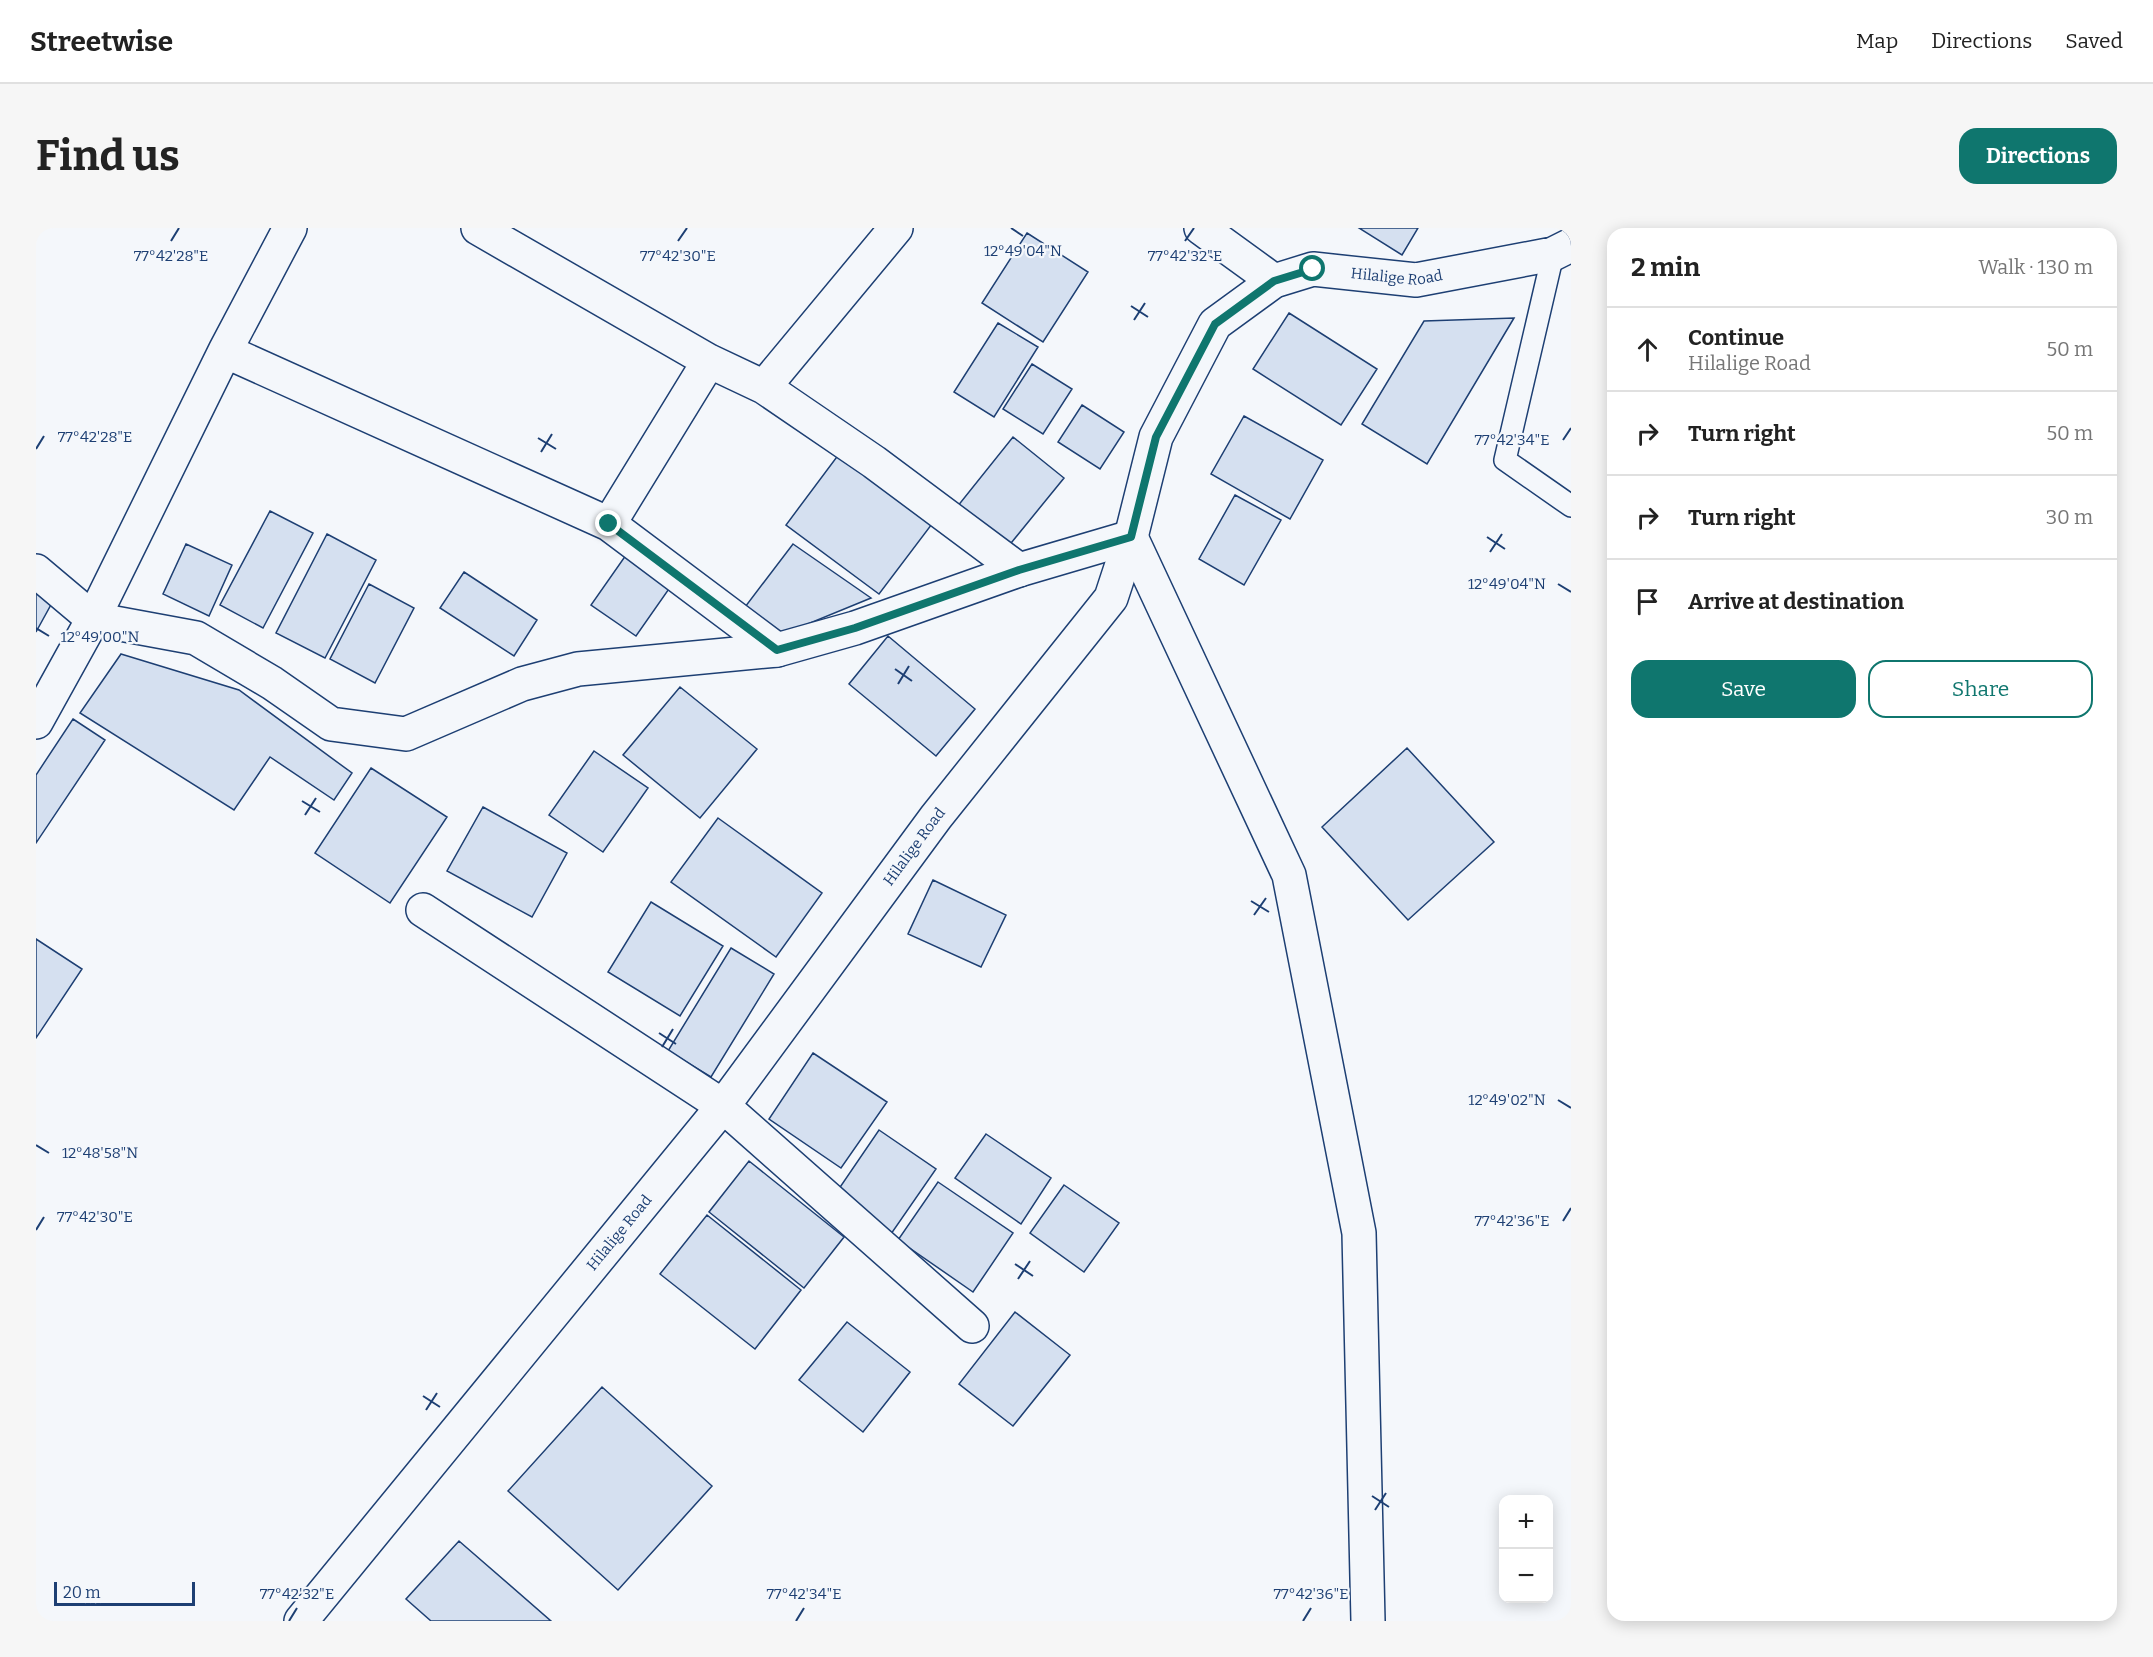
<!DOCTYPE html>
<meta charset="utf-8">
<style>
:root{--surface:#fff;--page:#f6f6f6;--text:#222;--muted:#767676;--line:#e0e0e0;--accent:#0f766e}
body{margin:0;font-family:Bitter,serif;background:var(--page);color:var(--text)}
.controls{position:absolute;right:18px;bottom:18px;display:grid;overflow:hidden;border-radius:12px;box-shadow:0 3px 15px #0003}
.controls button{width:54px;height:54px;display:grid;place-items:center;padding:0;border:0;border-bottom:2px solid var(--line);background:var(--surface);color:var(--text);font:30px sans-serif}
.scale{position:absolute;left:18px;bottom:15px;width:141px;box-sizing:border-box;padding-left:6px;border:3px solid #1d3f73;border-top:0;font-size:16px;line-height:21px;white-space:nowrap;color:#1d3f73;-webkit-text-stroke:4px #f4f7fb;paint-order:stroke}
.stop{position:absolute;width:18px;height:18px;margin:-14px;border:4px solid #0f766e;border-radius:50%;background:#fff}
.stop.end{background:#0f766e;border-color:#fff;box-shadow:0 2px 6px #0008}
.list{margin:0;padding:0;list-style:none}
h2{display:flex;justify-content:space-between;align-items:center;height:78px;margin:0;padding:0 24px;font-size:26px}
h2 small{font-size:20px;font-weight:400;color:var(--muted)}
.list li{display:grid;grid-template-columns:39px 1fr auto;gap:18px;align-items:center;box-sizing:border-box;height:84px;padding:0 24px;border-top:2px solid var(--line)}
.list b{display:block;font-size:22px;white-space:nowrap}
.list p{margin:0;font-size:20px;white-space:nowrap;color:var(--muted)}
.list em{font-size:20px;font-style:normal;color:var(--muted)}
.actions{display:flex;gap:12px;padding:18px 24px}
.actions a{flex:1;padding:14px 0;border:2px solid var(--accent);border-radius:18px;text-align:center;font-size:21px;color:var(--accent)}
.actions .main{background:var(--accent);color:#fff}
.icon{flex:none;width:33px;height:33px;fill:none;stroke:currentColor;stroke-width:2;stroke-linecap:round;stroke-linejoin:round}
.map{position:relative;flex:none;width:1535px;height:1393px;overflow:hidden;border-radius:18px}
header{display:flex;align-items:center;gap:36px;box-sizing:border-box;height:84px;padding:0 30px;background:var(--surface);border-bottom:2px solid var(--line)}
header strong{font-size:28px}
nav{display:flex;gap:33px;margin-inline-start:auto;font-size:21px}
.intro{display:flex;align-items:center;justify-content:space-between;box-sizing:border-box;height:144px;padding:0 36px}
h1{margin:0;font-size:42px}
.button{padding:15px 27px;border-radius:18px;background:var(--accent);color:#fff;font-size:21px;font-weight:700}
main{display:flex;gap:36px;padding:0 36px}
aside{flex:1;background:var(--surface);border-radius:18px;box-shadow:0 3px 15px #0003}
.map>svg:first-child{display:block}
.building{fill:#d5e0f0;stroke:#1d3f73;stroke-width:1.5}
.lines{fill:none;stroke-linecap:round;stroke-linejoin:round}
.lane-casing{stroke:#1d3f73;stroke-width:24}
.street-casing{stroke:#1d3f73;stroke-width:36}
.secondary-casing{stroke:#1d3f73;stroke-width:36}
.lane{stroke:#f4f7fb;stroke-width:21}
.street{stroke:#f4f7fb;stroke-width:33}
.secondary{stroke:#f4f7fb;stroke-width:33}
.route{stroke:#0f766e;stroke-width:8}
.ticks{fill:none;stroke:#1d3f73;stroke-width:2}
.labels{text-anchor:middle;stroke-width:4.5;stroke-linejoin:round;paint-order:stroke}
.street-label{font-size:15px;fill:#1d3f73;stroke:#f4f7fb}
.ticks-label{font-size:15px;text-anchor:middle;fill:#1d3f73;stroke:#f4f7fb;stroke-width:4.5;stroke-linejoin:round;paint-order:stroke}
</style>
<header>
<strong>Streetwise</strong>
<nav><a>Map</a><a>Directions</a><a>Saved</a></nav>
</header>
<div class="intro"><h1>Find us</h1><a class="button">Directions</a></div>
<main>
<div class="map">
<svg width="1535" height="1393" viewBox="0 0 1535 1393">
<rect width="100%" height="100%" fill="#f4f7fb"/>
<path class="building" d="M1323,0H1382L1366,27Z
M991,5L1052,44L1007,114L946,75Z
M1253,85L1341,141L1305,197L1217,141Z
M1478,90L1391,236L1326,196L1388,93Z
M962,95L1002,119L958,189L918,164Z
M996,136L1036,161L1007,206L967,181Z
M1046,177L1088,204L1064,241L1022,214Z
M1208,188L1287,232L1254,291L1175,246Z
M977,209L1028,250L967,325L917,284Z
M806,222L899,292L843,366L750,297Z
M1199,267L1245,292L1208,357L1163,331Z
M234,283L277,305L227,400L184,377Z
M291,306L340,332L289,430L240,405Z
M150,316L196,337L173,388L127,366Z
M757,316L835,370L745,407L709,379Z
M590,327L635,358L600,408L555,377Z
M428,344L501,392L478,428L404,380Z
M333,356L378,380L339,455L294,431Z
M0,363L17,373L0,404Z
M852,408L939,481L900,528L813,456Z
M85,426L203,462L316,545L298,572L234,529L198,582L44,485Z
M644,459L721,521L664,590L587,527Z
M37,491L69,512L0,615V547Z
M1371,520L1458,614L1372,692L1286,599Z
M558,523L612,560L567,624L513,587Z
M335,540L411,589L354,675L279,625Z
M447,579L531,625L496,689L411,643Z
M682,590L786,665L740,729L635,654Z
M897,652L970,687L945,739L872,706Z
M615,674L687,718L644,788L572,744Z
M0,711L46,741L0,810Z
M695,720L738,746L675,849L632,823Z
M777,825L851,874L805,940L733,891Z
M843,902L900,941L855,1006L798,968Z
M950,906L1015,950L985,996L919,950Z
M713,933L808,1009L768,1060L673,984Z
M902,954L977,1005L937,1064L862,1012Z
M1028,957L1083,995L1048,1044L994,1005Z
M671,987L765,1062L719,1121L624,1046Z
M979,1084L1034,1127L977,1198L923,1156Z
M811,1094L874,1144L827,1204L763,1152Z
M566,1159L676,1258L582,1362L472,1263Z
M423,1313L515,1393H395L370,1371Z"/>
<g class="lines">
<g class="lane-casing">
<path id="lane" d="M1517,26L1469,232L1535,278"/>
</g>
<g class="street-casing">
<path id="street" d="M442,0L673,133L728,159L838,234L983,342
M1165,0L1238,53
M189,123L573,296L673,133
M728,159L860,0
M573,296L741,422
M1095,309L1253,647L1323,1005L1332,1393
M0,343L57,391L189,123L254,0
M387,682L687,878L936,1098"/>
</g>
<g class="secondary-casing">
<g id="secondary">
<path d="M0,494L57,391L160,410L236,455L295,496L370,506L486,456L542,441L741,422L819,400L983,342L1095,309"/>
<path id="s1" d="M265,1393L687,878L900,589L1075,370L1095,309L1120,209L1179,96L1238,53L1277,41L1380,52L1517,26L1535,17"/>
</g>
</g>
<use href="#lane" class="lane"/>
<use href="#street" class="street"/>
<use href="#secondary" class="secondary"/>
</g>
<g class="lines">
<path class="route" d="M573,296L741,422L819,400L983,342L1095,309L1120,209L1179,96L1238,53L1277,41"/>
</g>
<path class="ticks" d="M975,0L987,8M135,13L143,0M642,13L651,0M1149,13L1158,0M1095,78L1112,89M1098,92L1109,75M502,210L520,221M1527,212L1535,200M0,221L8,208M505,224L516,206M1451,309L1469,321M1454,324L1466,306M1522,356L1535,364M0,400L13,408M859,441L876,453M862,456L873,438M266,573L284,584M269,587L280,570M1215,673L1233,684M1218,687L1230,670M623,805L640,816M626,819L637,801M1522,872L1535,880M0,917L13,925M1527,993L1535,980M0,1002L8,989M979,1036L997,1048M982,1051L994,1033M387,1168L404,1179M390,1182L401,1165M1336,1268L1353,1279M1339,1282L1350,1265M253,1393L261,1380M760,1393L768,1380M1267,1393L1275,1380"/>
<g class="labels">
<g class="street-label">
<text dy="5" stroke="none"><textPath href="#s1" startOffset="1798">Hilalige Road</textPath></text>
<text dy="5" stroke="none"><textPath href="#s1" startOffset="988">Hilalige Road</textPath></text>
<text dy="5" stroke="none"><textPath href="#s1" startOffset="502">Hilalige Road</textPath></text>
</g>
</g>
<g class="ticks-label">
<text x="987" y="28">12°49'04"N</text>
<text x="642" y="33">77°42'30"E</text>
<text x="135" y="33">77°42'28"E</text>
<text x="1149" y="33">77°42'32"E</text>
<text x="59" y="214">77°42'28"E</text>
<text x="1476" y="217">77°42'34"E</text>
<text x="1471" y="361">12°49'04"N</text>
<text x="64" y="414">12°49'00"N</text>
<text x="1471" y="877">12°49'02"N</text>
<text x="64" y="930">12°48'58"N</text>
<text x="59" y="994">77°42'30"E</text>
<text x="1476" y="998">77°42'36"E</text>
<text x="261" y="1371">77°42'32"E</text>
<text x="768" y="1371">77°42'34"E</text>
<text x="1275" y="1371">77°42'36"E</text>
</g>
</svg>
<div class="controls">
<button>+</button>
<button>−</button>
</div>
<div class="scale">20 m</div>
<div class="stop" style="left:1277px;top:41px"></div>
<div class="stop end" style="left:573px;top:296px"></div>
</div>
<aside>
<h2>2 min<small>Walk · 130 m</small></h2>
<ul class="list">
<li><svg class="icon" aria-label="ahead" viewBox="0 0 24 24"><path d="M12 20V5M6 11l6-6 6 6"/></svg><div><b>Continue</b><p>Hilalige Road</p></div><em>50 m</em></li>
<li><svg class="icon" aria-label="right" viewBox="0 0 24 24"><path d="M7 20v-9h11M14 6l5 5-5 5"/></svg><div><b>Turn right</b></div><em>50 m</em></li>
<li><svg class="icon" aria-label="right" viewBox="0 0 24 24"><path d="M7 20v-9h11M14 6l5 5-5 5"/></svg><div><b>Turn right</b></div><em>30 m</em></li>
<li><svg class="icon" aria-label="arrive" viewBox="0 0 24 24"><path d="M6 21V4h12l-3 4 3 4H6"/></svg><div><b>Arrive at destination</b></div></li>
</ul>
<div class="actions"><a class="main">Save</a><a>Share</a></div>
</aside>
</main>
